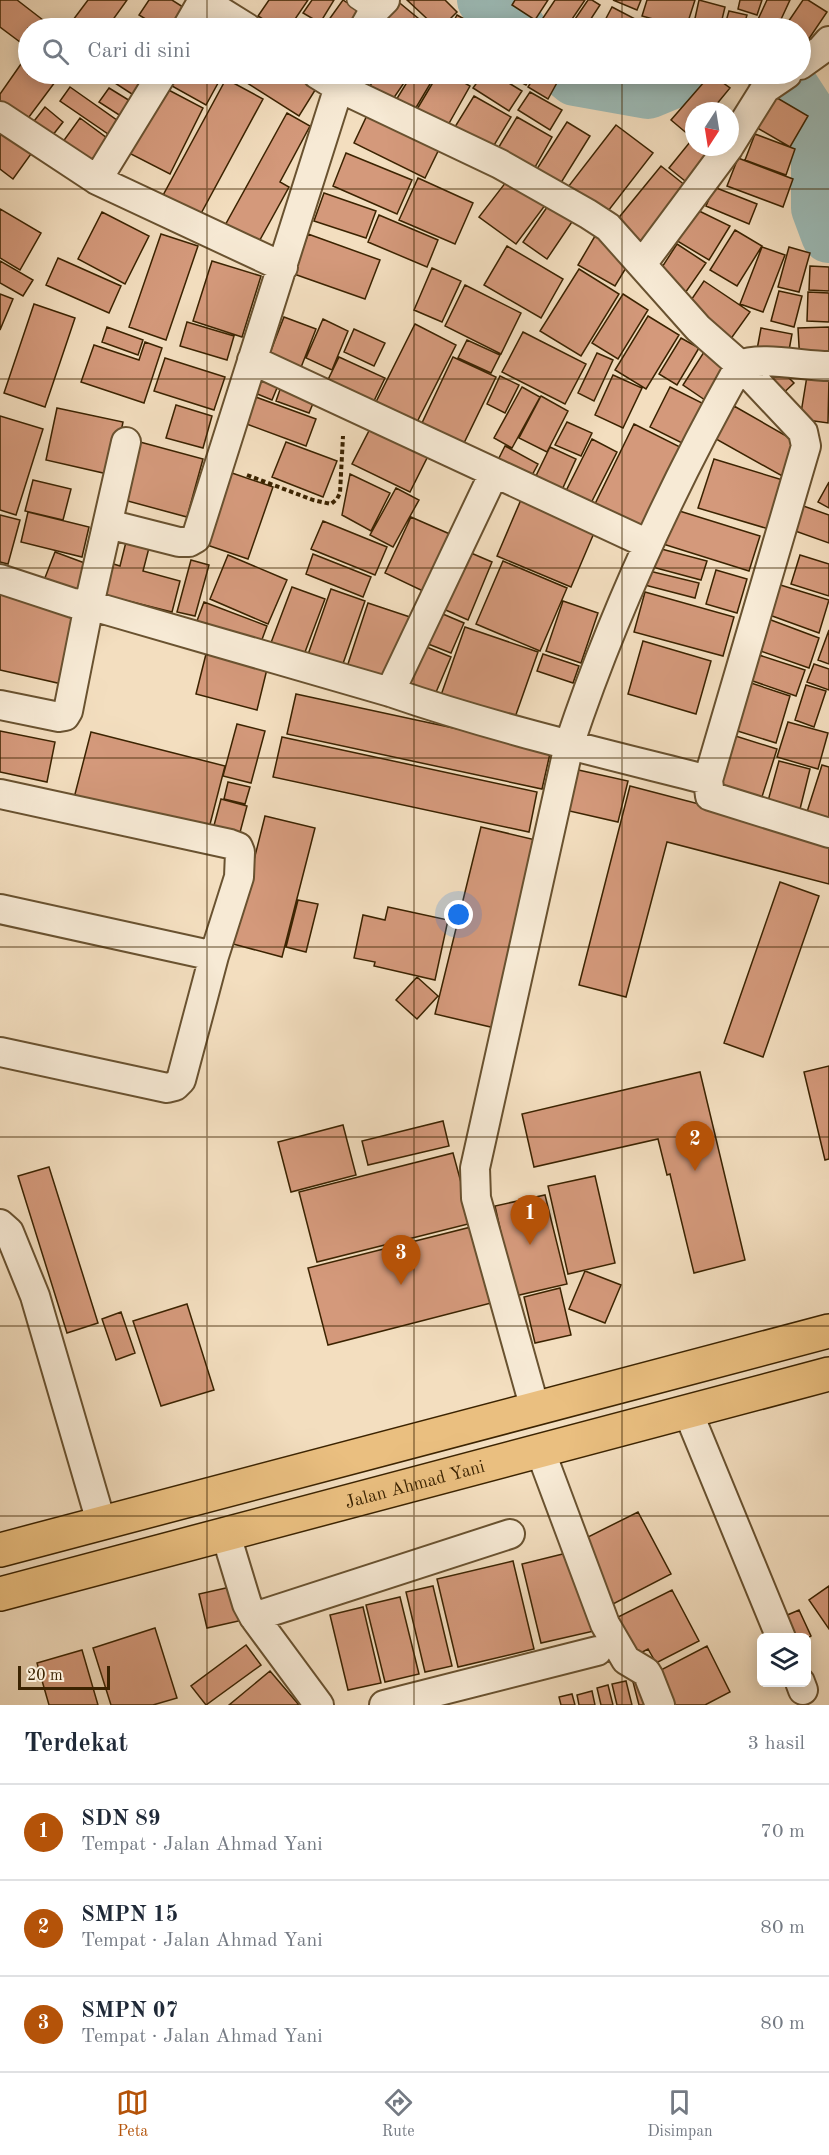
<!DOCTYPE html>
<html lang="id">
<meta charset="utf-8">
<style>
:root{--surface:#fff;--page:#f2f2f3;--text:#1f2937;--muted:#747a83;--line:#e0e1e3;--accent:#b45309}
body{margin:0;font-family:"Old Standard TT",serif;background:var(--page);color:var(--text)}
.controls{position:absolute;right:18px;bottom:18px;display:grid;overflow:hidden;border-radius:9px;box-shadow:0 3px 15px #0003}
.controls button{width:54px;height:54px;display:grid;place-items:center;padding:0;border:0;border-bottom:2px solid var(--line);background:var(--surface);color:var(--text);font:30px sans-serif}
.compass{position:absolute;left:685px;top:102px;width:54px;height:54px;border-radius:50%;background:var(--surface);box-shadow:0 3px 15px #0003;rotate:192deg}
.scale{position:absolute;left:18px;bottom:15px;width:92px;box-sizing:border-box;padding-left:6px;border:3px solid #3b2301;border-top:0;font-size:16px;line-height:21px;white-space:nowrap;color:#3b2301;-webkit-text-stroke:4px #f7ead5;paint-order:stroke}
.you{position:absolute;left:459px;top:915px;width:21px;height:21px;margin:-15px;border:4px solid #fff;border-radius:50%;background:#1a73e8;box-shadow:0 0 0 9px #1a73e833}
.badge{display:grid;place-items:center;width:39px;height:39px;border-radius:50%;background:var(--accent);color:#fff;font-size:20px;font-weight:700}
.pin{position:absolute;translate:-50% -50px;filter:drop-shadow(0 2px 3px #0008)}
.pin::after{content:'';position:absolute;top:32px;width:21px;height:18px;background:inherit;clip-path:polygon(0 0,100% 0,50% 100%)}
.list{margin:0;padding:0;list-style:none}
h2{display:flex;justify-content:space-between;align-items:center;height:78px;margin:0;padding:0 24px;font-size:26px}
h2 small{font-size:20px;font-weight:400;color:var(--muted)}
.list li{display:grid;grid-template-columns:39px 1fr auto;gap:18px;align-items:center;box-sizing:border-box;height:96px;padding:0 24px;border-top:2px solid var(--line)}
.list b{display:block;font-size:22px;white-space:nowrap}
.list p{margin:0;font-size:20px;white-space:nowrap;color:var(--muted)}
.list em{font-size:20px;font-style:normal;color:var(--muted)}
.icon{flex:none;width:33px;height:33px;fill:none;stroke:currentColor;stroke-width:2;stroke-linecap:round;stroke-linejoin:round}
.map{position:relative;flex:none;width:829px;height:1705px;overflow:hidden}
.search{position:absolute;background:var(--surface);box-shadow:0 3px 15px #0003;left:18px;right:18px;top:18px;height:66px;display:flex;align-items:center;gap:15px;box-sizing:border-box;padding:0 21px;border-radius:33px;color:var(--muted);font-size:22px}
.sheet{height:366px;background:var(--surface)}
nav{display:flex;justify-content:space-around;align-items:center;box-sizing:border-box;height:84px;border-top:2px solid var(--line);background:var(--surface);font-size:16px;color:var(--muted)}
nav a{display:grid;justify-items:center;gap:3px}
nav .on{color:var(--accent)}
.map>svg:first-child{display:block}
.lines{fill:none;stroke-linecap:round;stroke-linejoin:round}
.river{stroke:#9cbbb7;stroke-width:56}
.building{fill:#d4997b;stroke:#3b2301;stroke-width:1.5}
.lane-casing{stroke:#695230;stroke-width:18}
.street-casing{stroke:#695230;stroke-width:32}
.highway-casing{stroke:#3b2301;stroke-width:36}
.path{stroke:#3b2301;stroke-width:4;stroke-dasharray:4.5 3;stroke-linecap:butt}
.lane{stroke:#f7ead5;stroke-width:15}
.street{stroke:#f7ead5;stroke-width:28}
.highway{stroke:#eabf80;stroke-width:33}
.grid{fill:none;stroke:#3b2301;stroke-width:1.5;stroke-opacity:0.55}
.labels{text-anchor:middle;stroke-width:6;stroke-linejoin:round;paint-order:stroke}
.street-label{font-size:18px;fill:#3b2301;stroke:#f7ead5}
</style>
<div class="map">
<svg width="829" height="1705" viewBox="0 0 829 1705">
<rect width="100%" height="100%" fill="#f3debf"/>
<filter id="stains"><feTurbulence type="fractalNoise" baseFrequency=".00333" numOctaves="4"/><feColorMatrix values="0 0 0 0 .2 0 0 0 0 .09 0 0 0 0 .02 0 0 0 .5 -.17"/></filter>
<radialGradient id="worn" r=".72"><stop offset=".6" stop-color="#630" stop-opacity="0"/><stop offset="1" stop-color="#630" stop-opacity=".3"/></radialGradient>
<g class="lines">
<path class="river" d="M485,0L518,28
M570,74L575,78L648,91L689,74
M774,74L785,78L819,130V208L829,235"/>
</g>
<path class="building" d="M0,0H17L43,20L36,28H28V39L24,45L0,27Z
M88,0H127L107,28H67Z
M149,0H172L183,7L169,28H160L139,15Z
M269,0H308L289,28H277L258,16Z
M312,0H334L320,23L303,13Z
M343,0L362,13L351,28H323Z
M396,0L430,28H401L379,10Z
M407,0H445L457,12L441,28H437Z
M515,0H548L535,20L512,5Z
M555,0H585L566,28H560L543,18Z
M588,0H592L600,5L585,28H569Z
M613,0H641L637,10Z
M647,0H695L686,28L642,16Z
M699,0L725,7L720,28L694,23Z
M740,0H762L757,15L738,9Z
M767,0H790L777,28H754Z
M803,0H808L827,12L800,52V28H784Z
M612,7L639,21L635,28H601Z
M729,11L747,15L743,28H724Z
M457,15L473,24L471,28H450Z
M28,54V74H61L26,121L0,103V94Z
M101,74H154L138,98Z
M167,74H223L206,105L163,81Z
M233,74H313L322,79L299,116Z
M378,74H410L389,105L367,90Z
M412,74H436L411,116L393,105Z
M438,74H449L470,86L443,134L413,116Z
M483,74H494L522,91L509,111L473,88Z
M505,74H533L526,85Z
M536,74H550L559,79L548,99L528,87Z
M711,74L730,88L711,111H694V131L690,136L671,120Z
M226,79L263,99L198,219L161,199Z
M161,86L203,108L170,174L127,152Z
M70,87L121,123L111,136L60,101Z
M109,88L140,107L130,122L99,102Z
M530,92L562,110L550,130L518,110Z
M767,92L808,116L790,147L749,123Z
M474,96L511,117L487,157L450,135Z
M45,107L63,122L49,140L31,125Z
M370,109L442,143L425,178L354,143Z
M287,113L310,126L280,182L289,187L256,247L223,229Z
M517,117L552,137L530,176L494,155Z
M80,118L111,141L93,166L62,143Z
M567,122L590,136L559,186L535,172Z
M616,125L653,153L605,215L568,187Z
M7,126L36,147L13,179L0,169V136Z
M755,134L795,149L786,175L745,160Z
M694,137V147H708L716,154L690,185L669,168Z
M346,153L412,180L397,214L333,186Z
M738,158L793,179L783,207L727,186Z
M661,166L691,190L643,250L612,226Z
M513,173L549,200L516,244L479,217Z
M418,178L473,203L455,244L399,220Z
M714,187L757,204L749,224L706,206Z
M324,193L376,211L366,238L314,221Z
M554,197L578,213L547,259L523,242Z
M693,208L730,226L709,260L674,239Z
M0,209L41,233L20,270L0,258Z
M102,212L149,236L125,284L78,259Z
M379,215L438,240L427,267L368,242Z
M735,230L762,246L737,286L710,270Z
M161,234L198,246L166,340L129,327Z
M308,234L380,260L365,299L294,274Z
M595,236L632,258L615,286L578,265Z
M677,244L706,263L683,296L655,278Z
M507,246L563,279L541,318L484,285Z
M762,247L785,255L763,312L740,304Z
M789,247L810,253L799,292L778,287Z
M58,258L121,286L109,313L46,285Z
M0,261L33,280L23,296L0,283Z
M212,261L261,276L242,337L193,321Z
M810,266L829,267V291L809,290Z
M432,268L461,281L442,322L414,310Z
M579,269L619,294L581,356L540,331Z
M704,281L750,312L730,340L685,309Z
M465,285L521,313L501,354L445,326Z
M779,291L802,296L794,327L771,321Z
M808,292L829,293V322L807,321Z
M0,294L13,299L0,330Z
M623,294L648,310L618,359L592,343Z
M34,304L75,318L45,407L4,393Z
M648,316L679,335L646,389L615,370Z
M284,317L316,329L298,375L266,363Z
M323,319L348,331L332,370L306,358Z
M187,322L234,336L227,360L180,346Z
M415,324L456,345L417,422L376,402Z
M107,327L143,340L138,355L102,342Z
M829,327V364H800L798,328Z
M761,328L792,334L787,361L756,355Z
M354,329L385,343L374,366L344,352Z
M523,332L586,364L565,404L502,372Z
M681,338L699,348L677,385L659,374Z
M467,340L500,355L491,373L458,358Z
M145,342L162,348L144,403L81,382L94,345L139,360Z
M704,352L726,367L705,400L683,385Z
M597,353L613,360L594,401L578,393Z
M339,357L385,378L371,407L325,386Z
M453,357L496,377L464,443L422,423Z
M165,358L225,377L214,410L154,391Z
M777,366L794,383L776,400L759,381Z
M261,367L282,376L272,400L250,391Z
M613,375L642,388L623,428L595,415Z
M500,376L519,385L505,413L487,404Z
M807,376L829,379L828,423L800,419Z
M283,381L317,394L309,413L276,401Z
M522,387L540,397L512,448L494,438Z
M670,387L706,405L686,445L650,427Z
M253,396L316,419L306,446L244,423Z
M541,396L568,411L547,452L519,438Z
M176,405L212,416L203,448L166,438Z
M734,406L802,445L784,477L716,439Z
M57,408L123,422L112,475L46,460Z
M0,416L43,429L16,515L0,510Z
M374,421L431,450L410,492L352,464Z
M567,422L592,433L581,456L555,445Z
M634,424L684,449L642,535L592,510Z
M592,439L617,452L589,507L564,495Z
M140,442L203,459L187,517L124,500Z
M286,442L337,461L323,497L272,477Z
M505,446L538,464L530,479L497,462Z
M550,447L576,459L561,492L534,480Z
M714,459L786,481L772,530L698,508Z
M232,473L273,487L248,559L207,545Z
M350,474L390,493L371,531L342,515Z
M33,480L71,489L63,520L25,511Z
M829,482V508L818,502Z
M396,488L419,500L393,547L370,535Z
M523,495L597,526L571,587L497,556Z
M792,502L829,515V543L784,527Z
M673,509L760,536L749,571L663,544Z
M28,512L89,527L82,557L21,542Z
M0,515L20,520L8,564L0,562Z
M411,517L452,535L425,592L385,573Z
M323,521L387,547L375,575L311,549Z
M127,538L150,544L143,571L180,581L172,612L96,593L104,561L120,566Z
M650,546L707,561L701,580L645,565Z
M464,550L492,562L468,620L439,607Z
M55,552L90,565L76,602L41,588Z
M313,554L371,577L363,597L306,574Z
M228,555L287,580L268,624L210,599Z
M800,555L829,564V596L791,584Z
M191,560L209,565L195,616L177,612Z
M503,561L567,588L540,651L476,624Z
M641,569L699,583L695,598L637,583Z
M716,570L747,579L737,613L706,604Z
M774,583L829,600L819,633L764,613Z
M292,587L325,599L302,660L269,648Z
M331,589L365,601L339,675L305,663Z
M0,591L79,609L62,684L0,670Z
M645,592L734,617L723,656L634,632Z
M563,601L598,613L581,663L546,651Z
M204,602L267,626L257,653L194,629Z
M368,603L410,617L385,691L344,676Z
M431,609L464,623L451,653L418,640Z
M763,617L819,638L809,668L755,649Z
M465,627L538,652L513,723L440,698Z
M829,630V664L818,660Z
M643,641L711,661L696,714L628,694Z
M417,643L451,657L431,704L397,689Z
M207,650L268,665L257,710L196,694Z
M543,654L579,666L573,683L537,671Z
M756,654L805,670L796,696L747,679Z
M814,664L829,669V690L807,682Z
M748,682L790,696L776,743L731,729Z
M806,685L826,691L814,727L795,720Z
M296,694L551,749L542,789L287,734Z
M788,722L828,733L818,769L777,757Z
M237,724L265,731L251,783L223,776Z
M0,731L55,742L47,782L0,772Z
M91,732L225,766L208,832L74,798Z
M726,733L777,749L761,800L710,784Z
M282,737L537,792L529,832L273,777Z
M779,761L810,769L800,809L768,801Z
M822,765L829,767V822L806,815Z
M574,769L628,781L618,822L565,810Z
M228,782L250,787L245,804L224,799Z
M630,786L829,838V884L667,842L626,997L579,985Z
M221,799L247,806L238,840L212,833Z
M265,816L315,828L282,957L233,944Z
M481,827L540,841L495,1028L435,1014Z
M780,882L819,896L763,1057L724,1043Z
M298,900L318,904L306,952L286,947Z
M388,907L448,920L435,980L374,966L375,962L354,958L363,915L385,920Z
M417,977L438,996L417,1019L396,1000Z
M829,1066V1159L825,1160L804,1072Z
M700,1072L745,1260L694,1273L670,1174L667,1175L658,1139L534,1167L522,1114Z
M443,1121L449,1146L368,1165L362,1141Z
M343,1125L356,1175L291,1192L278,1142Z
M453,1153L472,1223L317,1262L299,1192Z
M49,1167L98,1323L67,1333L18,1176Z
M595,1176L615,1263L568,1274L548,1186Z
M545,1195L567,1284L515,1296L495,1206Z
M475,1226L495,1302L328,1345L308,1268Z
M585,1271L621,1285L605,1323L569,1309Z
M560,1288L571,1335L535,1343L524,1297Z
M187,1304L214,1390L161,1406L133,1321Z
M121,1312L135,1353L116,1360L102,1319Z
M638,1512L671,1574L613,1604L580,1541Z
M575,1551L594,1631L541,1643L522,1564Z
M513,1561L534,1649L458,1667L437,1579Z
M235,1586L243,1620L207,1628L199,1594Z
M433,1586L452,1666L425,1672L406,1592Z
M829,1586V1629L809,1600Z
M672,1590L699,1641L656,1663L648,1649L631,1658L612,1620Z
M400,1597L419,1674L385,1682L366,1605Z
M363,1607L381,1683L348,1690L330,1615Z
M799,1610L811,1636L806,1639L787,1638L778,1619Z
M155,1628L177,1698L153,1705H111L93,1648Z
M246,1645L261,1665L206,1705L191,1686Z
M707,1646L730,1692L705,1705H674L657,1672Z
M82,1650L98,1705H49L37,1663Z
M270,1671L299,1705H229Z
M632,1678L653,1705H639Z
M626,1681L632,1705H617L612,1684Z
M608,1685L613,1705H601L597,1688Z
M592,1691L595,1705H579L577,1695Z
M572,1694L575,1705H561L559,1697Z"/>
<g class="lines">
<g class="lane-casing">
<path id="lane" d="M355,0L373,12"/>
</g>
<g class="street-casing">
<path id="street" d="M202,0L247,28
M187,28L203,0
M364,28L373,12L385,0
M800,65L821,50L829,41
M0,116L97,180L283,267
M730,145L765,89L787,74
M97,180L162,74
M642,264L729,147
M252,360L648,544
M108,524L179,542H189L196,538L343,74
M0,579L73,603L89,605L390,692C494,728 602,753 708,780L806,446L803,432L740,365L698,328L608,227L588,214L500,164L338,87L317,74
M390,692L494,473
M0,705L59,717L65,716L68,711L89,605L126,442
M708,780L710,796L829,833
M0,794L230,844L238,847L240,852L239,877L214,956L181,1080L175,1086L167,1088L0,1052
M0,909L214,956
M0,1224L9,1232L35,1296L101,1522
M535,1409L476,1198L475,1168L569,745C613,613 672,486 740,365C760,356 804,366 829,366
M688,1412L781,1638
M540,1450L605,1624L626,1660L646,1672L649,1677L660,1705
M226,1535L247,1604L254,1617L319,1705
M254,1617L510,1534
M800,1682L803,1690
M384,1705L597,1651"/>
</g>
<g class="highway-casing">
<g id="highway">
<path d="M0,1550L829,1331"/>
<path id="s1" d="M0,1594L829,1374"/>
</g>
</g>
<path class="path" d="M247,475L313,500L331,504L337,499L340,493L343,436"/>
<use href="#lane" class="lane"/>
<use href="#street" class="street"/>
<use href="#highway" class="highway"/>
</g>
<path class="grid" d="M207,0V28M414,0V28M622,0V28M207,74V1705M414,74V1705M622,74V1705M0,189H829M0,379H829M0,568H829M0,758H829M0,947H829M0,1137H829M0,1326H829M0,1516H829"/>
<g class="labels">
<g class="street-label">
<text dy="6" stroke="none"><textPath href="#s1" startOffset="429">Jalan Ahmad Yani</textPath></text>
</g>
</g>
<rect width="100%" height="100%" filter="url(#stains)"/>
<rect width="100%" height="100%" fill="url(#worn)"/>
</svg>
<div class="controls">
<button><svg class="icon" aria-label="layers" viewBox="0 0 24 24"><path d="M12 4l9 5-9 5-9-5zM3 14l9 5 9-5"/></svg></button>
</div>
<svg class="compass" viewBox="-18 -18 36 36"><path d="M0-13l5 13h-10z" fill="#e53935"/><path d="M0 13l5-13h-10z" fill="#747a83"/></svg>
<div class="scale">20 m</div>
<div class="you"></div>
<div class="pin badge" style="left:530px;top:1245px">1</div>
<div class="pin badge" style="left:695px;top:1171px">2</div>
<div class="pin badge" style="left:401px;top:1285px">3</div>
<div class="search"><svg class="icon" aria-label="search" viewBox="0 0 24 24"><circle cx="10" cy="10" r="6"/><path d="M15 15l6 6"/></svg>Cari di sini</div>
</div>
<section class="sheet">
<h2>Terdekat<small>3 hasil</small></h2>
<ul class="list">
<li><span class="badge">1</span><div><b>SDN 89</b><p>Tempat · Jalan Ahmad Yani</p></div><em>70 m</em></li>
<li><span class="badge">2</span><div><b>SMPN 15</b><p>Tempat · Jalan Ahmad Yani</p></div><em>80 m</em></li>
<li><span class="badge">3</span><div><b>SMPN 07</b><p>Tempat · Jalan Ahmad Yani</p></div><em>80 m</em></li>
</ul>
</section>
<nav>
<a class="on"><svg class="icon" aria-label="map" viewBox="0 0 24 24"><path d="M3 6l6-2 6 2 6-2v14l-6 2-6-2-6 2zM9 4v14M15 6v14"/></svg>Peta</a>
<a><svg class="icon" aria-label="directions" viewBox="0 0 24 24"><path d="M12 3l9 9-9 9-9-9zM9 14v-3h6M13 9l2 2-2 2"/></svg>Rute</a>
<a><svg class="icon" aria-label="saved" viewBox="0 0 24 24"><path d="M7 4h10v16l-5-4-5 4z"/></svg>Disimpan</a>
</nav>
